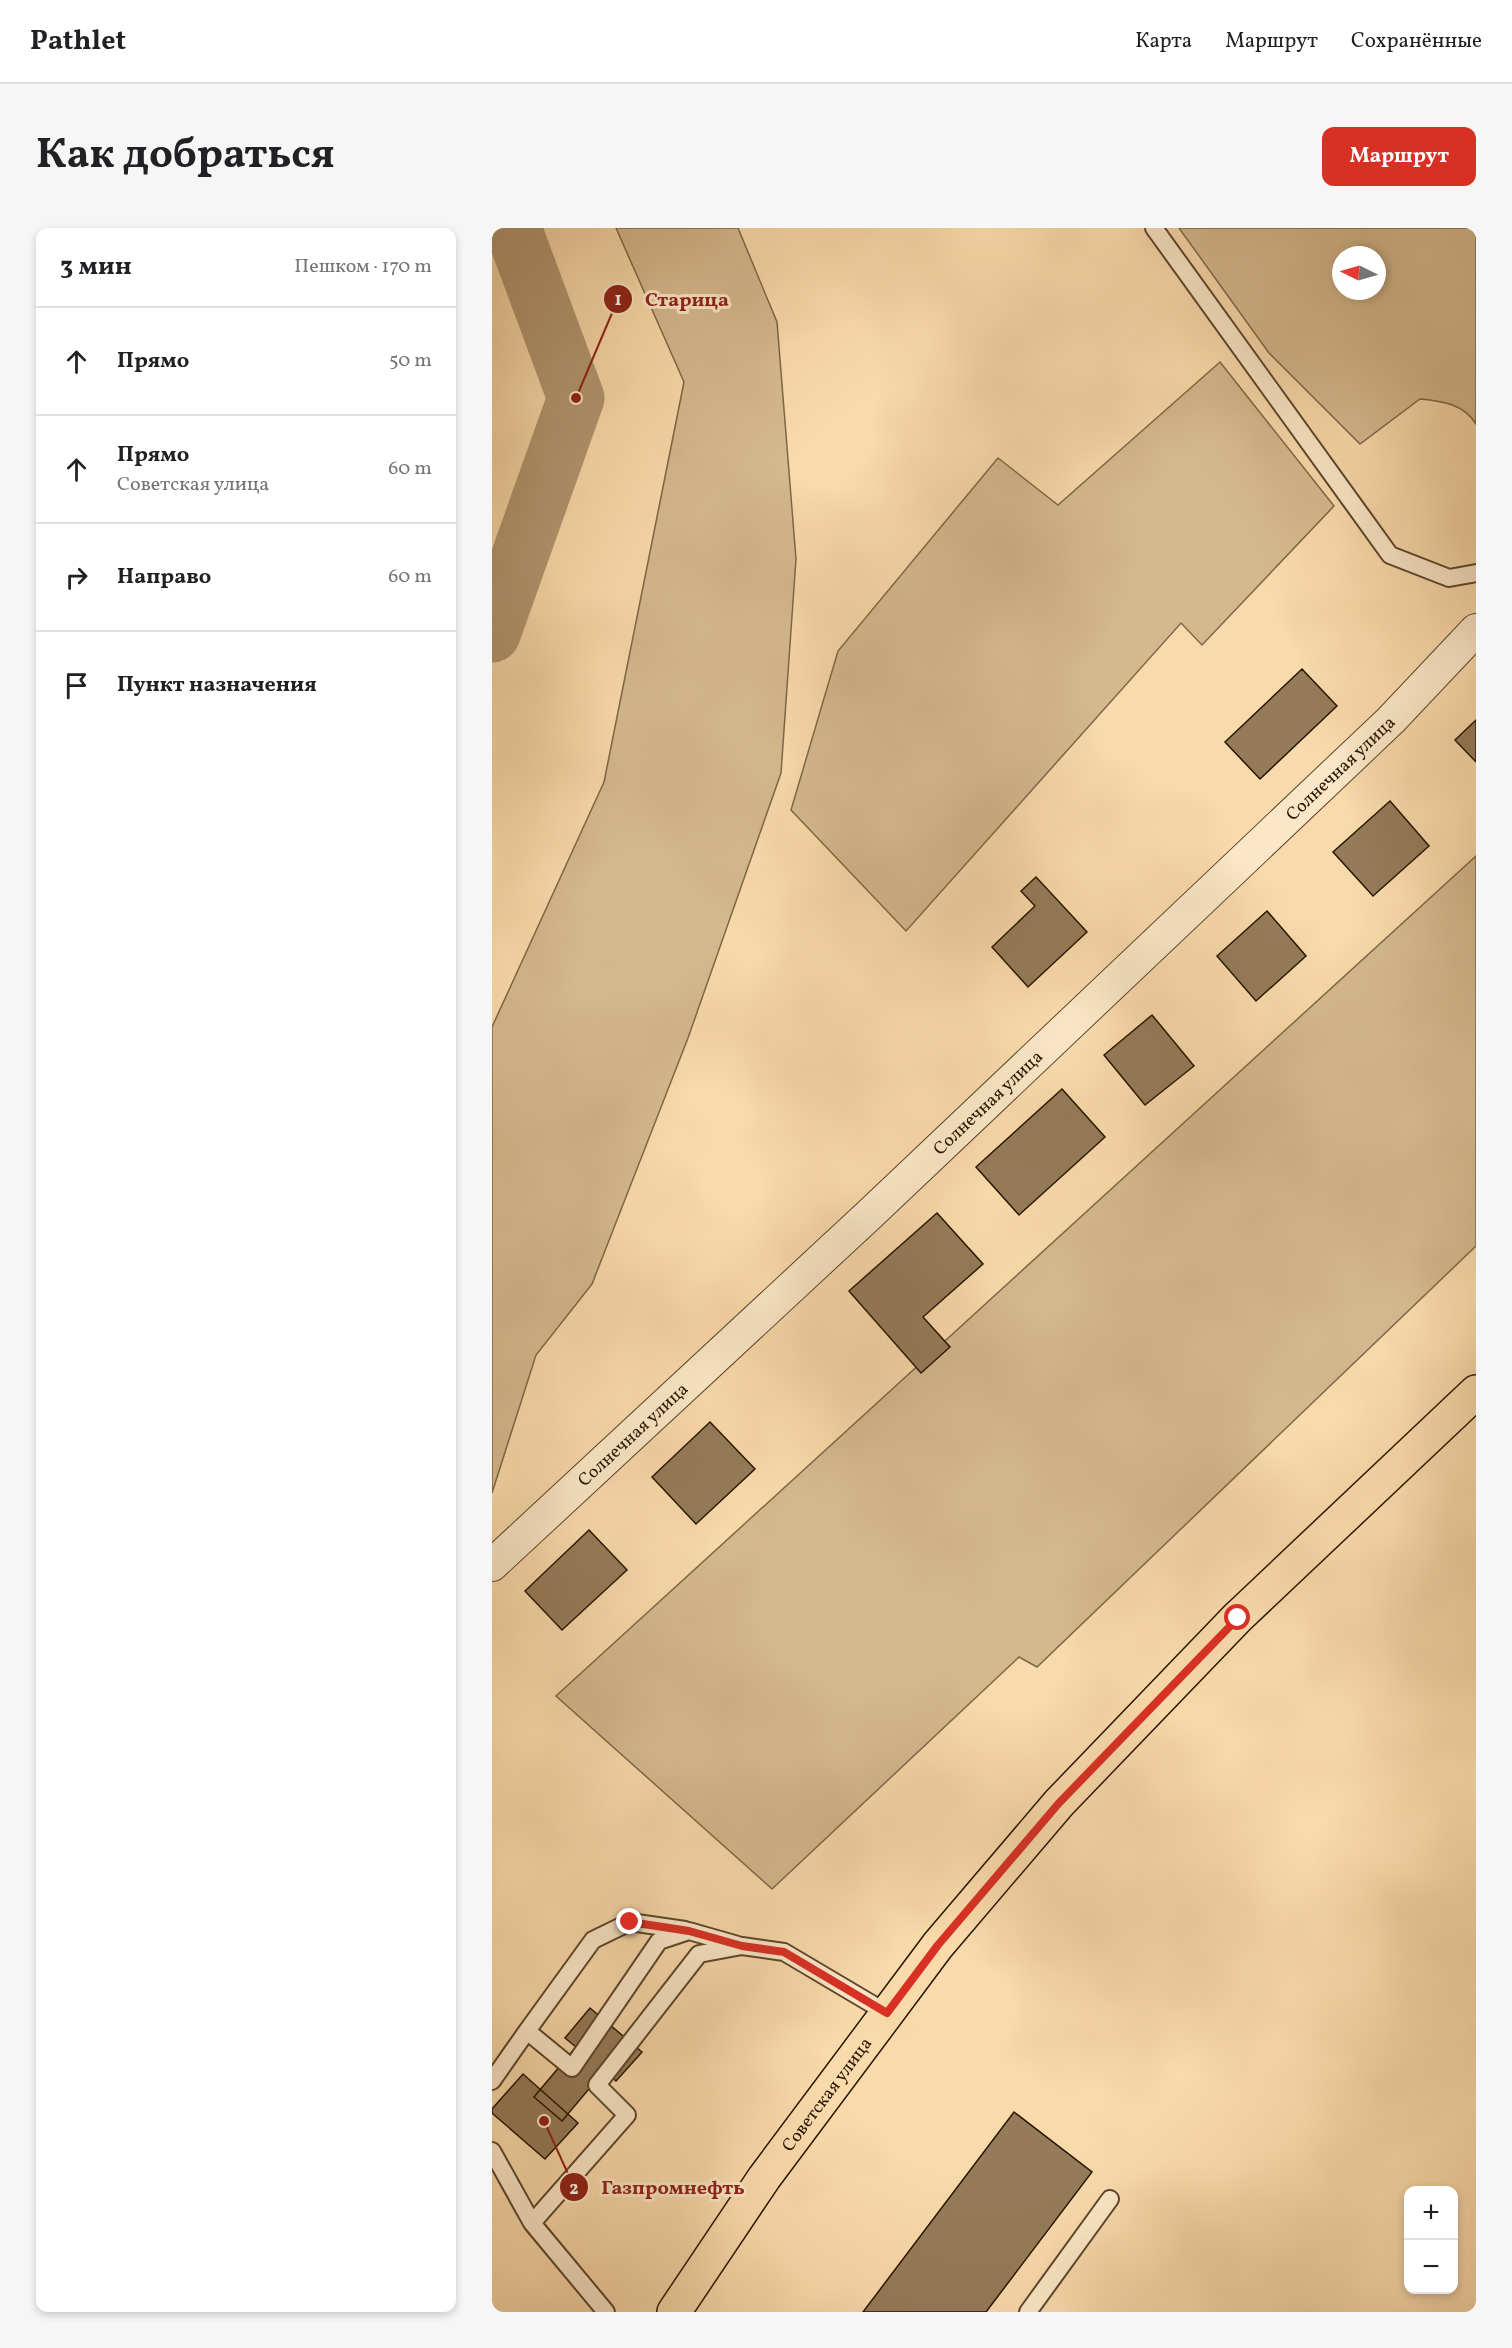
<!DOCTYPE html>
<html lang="ru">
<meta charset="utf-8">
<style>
:root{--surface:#fff;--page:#f6f6f6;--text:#202124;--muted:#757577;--line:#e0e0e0;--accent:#d93025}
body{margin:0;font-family:Vollkorn,serif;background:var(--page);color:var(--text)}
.controls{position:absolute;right:18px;bottom:18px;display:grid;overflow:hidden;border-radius:12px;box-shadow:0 3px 9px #0003}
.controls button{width:54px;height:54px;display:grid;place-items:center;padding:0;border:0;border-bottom:2px solid var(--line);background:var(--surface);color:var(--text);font:30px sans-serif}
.compass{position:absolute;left:840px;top:18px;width:54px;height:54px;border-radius:50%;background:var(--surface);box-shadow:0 3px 9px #0003;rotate:275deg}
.stop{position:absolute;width:18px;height:18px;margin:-14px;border:4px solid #d93025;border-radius:50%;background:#fff}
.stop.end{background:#d93025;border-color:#fff;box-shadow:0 2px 6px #0008}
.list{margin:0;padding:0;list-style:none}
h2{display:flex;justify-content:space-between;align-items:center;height:78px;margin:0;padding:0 24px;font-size:26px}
h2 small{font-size:20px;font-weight:400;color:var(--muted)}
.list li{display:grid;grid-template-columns:39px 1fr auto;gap:18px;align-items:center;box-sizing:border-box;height:108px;padding:0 24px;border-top:2px solid var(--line)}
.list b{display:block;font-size:22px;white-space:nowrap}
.list p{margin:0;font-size:20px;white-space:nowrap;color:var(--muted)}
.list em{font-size:20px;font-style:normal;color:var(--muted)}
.icon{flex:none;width:33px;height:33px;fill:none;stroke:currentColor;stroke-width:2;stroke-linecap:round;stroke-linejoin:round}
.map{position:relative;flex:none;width:984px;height:2084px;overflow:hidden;border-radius:12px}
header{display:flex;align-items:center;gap:36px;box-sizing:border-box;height:84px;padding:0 30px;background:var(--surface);border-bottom:2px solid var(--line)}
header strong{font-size:28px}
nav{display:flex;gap:33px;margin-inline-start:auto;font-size:21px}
.intro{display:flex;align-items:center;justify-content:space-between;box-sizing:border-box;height:144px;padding:0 36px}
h1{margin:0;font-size:42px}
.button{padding:15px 27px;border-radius:12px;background:var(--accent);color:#fff;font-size:21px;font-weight:700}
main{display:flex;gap:36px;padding:0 36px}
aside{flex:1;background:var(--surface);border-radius:12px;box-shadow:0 3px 9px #0003}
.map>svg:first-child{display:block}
.green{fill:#d5b98e;stroke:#7e6748;stroke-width:1.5;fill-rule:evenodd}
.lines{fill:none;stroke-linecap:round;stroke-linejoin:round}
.river{stroke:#b29771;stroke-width:57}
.building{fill:#957b59;stroke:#281501;stroke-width:1.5}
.service-casing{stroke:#5c462c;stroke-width:20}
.minor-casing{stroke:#5c462c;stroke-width:34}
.primary-casing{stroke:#281501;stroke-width:36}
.service{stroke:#fbe7c8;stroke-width:16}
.minor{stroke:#fbe7c8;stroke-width:32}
.primary{stroke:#f9daab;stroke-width:33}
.route{stroke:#d93025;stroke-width:8}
.labels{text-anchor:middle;stroke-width:6;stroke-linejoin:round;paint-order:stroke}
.street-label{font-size:18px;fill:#281501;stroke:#fbe7c8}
.leader{fill:none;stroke:#8f2418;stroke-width:2}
.callout-dot{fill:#8f2418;stroke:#fbe7c8;stroke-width:2}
.mark-label{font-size:18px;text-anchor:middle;font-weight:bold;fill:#fff}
.callout-label{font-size:20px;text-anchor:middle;font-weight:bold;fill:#8f2418;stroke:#fbe7c8;stroke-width:6;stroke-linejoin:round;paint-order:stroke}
</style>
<header>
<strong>Pathlet</strong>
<nav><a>Карта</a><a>Маршрут</a><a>Сохранённые</a></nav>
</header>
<div class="intro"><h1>Как добраться</h1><a class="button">Маршрут</a></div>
<main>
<aside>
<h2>3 мин<small>Пешком · 170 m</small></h2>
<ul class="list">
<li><svg class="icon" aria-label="ahead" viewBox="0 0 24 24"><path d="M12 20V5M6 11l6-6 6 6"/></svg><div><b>Прямо</b></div><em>50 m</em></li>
<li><svg class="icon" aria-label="ahead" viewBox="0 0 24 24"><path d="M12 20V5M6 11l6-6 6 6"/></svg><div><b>Прямо</b><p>Советская улица</p></div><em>60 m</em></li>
<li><svg class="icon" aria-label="right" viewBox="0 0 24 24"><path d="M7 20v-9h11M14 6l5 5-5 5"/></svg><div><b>Направо</b></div><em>60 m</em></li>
<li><svg class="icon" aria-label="arrive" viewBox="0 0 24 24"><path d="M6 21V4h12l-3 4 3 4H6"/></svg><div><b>Пункт назначения</b></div></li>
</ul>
</aside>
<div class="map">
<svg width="984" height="2084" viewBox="0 0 984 2084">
<rect width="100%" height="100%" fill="#f9daab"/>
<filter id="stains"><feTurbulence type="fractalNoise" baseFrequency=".00333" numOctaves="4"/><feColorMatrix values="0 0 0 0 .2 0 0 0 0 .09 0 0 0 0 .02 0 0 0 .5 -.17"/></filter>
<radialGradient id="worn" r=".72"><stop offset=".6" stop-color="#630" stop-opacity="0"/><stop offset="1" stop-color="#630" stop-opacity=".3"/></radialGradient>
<path class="green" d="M124,0H246L285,94L304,331L289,545L196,810L100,1056L44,1127L0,1265V799L112,554L192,154Z
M687,0H984V196C972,176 950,173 928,171L868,216L777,125ZM849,27H885V63H849Z
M728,134L842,278L710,417L689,395L414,703L299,582L346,423L506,230L566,277Z
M984,628V1018L545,1439L527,1429L280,1661L64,1468Z"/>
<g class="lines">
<path class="river" d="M0,406L84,170L21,0"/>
</g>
<path class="building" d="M810,441L845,478L768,551L733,514Z
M984,492V534L963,512Z
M898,573L937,618L881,668L841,624Z
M544,649L595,704L536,759L500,719L543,678L529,663Z
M775,683L814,728L764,773L725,728Z
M660,787L702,838L653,877L612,827Z
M570,861L613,909L527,987L484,939Z
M445,985L491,1036L431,1089L458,1119L429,1145L357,1063Z
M218,1194L263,1241L204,1296L160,1249Z
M97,1302L135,1342L70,1402L33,1363Z
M98,1780L150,1824L124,1853L112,1843L70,1893L42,1869L84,1819L73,1810Z
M31,1846L86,1895L53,1931L0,1885V1881Z
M522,1884L600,1944L494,2084H371Z"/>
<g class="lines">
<g class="service-casing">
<path id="service" d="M662,0L898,327L957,350L984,345
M35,1803L101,1712L138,1694L193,1702
M0,1853L35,1803L80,1840L167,1713L197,1703L246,1717
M0,1923L40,1995
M114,2084L40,1995L135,1887L105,1857L207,1726L250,1718L292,1724L395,1785
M536,2084L618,1971"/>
</g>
<g class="minor-casing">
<g id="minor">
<path id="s1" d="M0,1337L377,987L899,492L984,402"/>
</g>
</g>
<g class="primary-casing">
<g id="primary">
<path id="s2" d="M182,2084L272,1950L446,1717L567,1575L745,1390L984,1164"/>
</g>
</g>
<use href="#service" class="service"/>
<use href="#minor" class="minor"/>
<use href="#primary" class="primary"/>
</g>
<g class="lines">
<path class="route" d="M138,1694L197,1703L250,1718L292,1724L395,1785L446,1717L567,1575L746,1390"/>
</g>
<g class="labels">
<g class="street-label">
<text dy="6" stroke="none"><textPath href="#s1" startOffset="1164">Солнечная улица</textPath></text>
<text dy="6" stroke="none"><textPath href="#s1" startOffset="678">Солнечная улица</textPath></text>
<text dy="6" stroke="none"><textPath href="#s1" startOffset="192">Солнечная улица</textPath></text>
<text dy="6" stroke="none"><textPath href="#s2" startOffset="266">Советская улица</textPath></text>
</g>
</g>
<path class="leader" d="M84 170L126 71M52 1893L82 1959"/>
<g class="callout-dot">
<circle cx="84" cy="170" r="6"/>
<circle cx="52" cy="1893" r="6"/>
<circle cx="126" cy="71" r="15"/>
<circle cx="82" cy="1959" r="15"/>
</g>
<g class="mark-label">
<text x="126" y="77">1</text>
<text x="82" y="1966">2</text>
</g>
<g class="callout-label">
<text x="195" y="78">Старица</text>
<text x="181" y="1966">Газпромнефть</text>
</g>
<rect width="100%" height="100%" filter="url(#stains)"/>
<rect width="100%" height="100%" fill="url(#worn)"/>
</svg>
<div class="controls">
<button>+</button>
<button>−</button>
</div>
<svg class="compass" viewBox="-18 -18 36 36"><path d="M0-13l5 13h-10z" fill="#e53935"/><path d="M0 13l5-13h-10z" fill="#757577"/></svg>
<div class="stop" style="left:746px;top:1390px"></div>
<div class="stop end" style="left:138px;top:1694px"></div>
</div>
</main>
